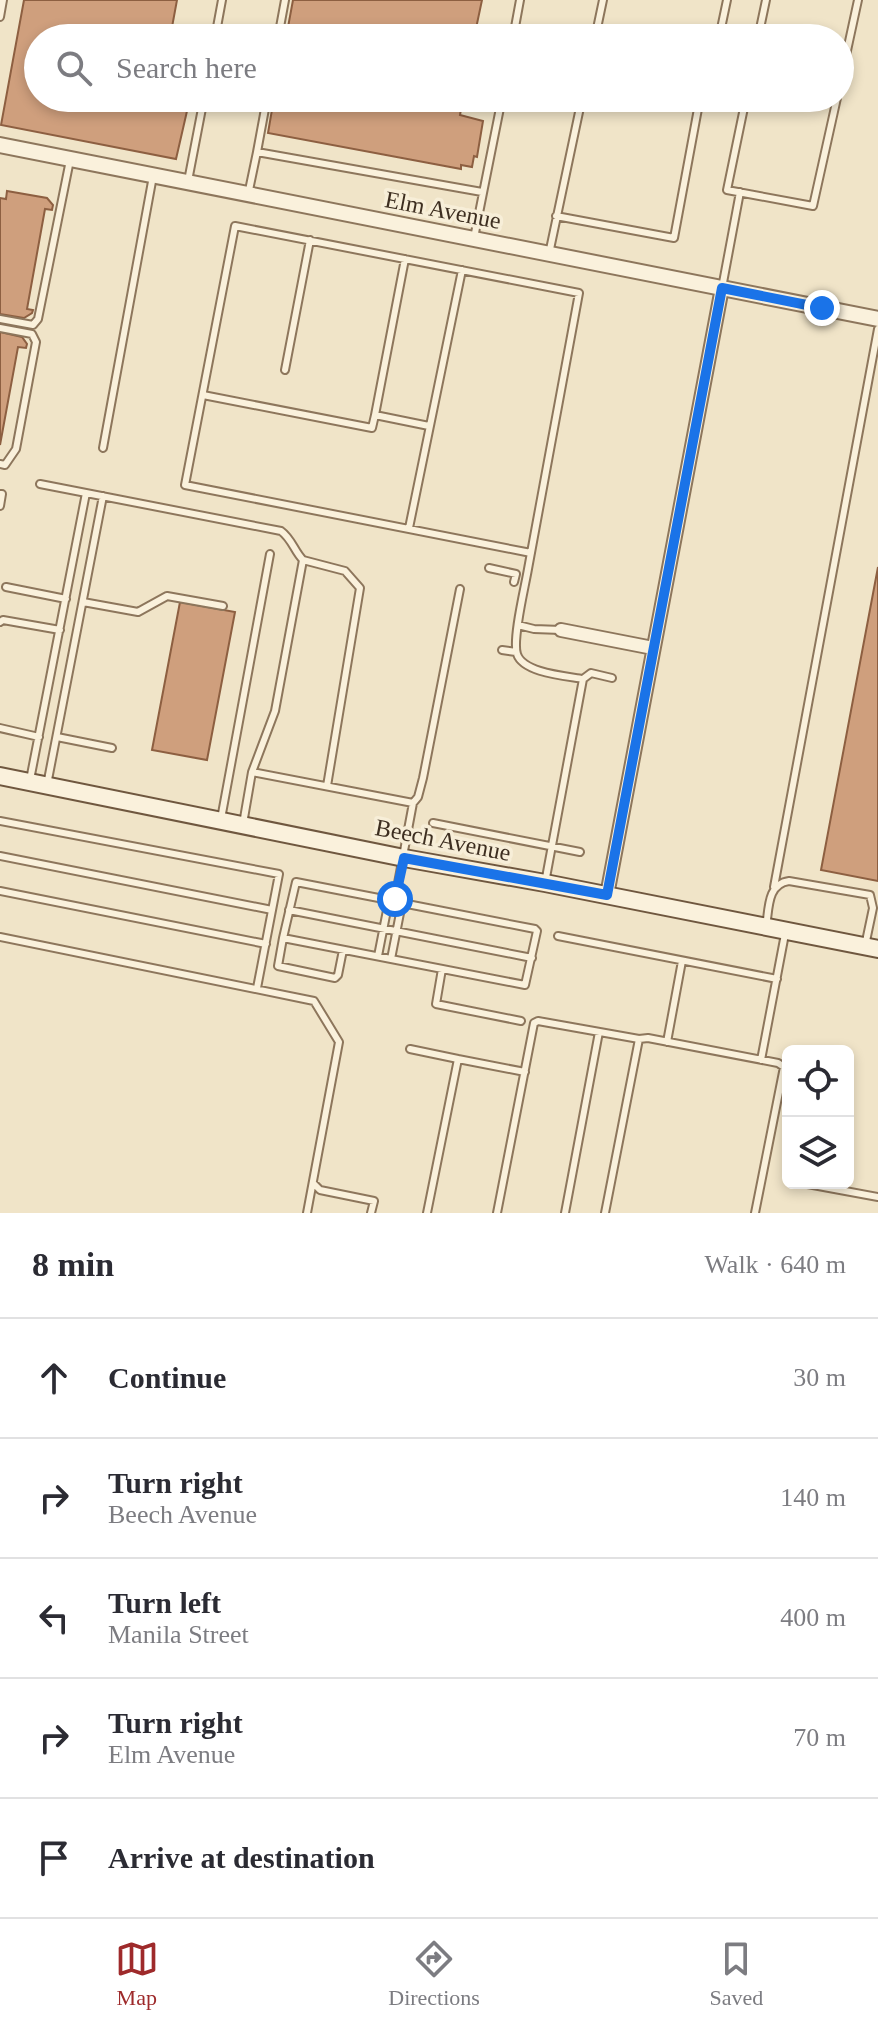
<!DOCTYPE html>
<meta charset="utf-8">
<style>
:root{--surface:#fff;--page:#f2f2f3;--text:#2b2b33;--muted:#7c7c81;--line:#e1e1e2;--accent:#9e2a2b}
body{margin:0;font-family:Georgia,serif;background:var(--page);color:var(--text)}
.controls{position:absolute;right:24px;bottom:24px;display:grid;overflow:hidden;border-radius:12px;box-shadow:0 4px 12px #0003}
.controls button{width:72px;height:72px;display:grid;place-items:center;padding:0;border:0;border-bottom:2px solid var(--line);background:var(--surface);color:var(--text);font:40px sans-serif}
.stop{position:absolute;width:24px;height:24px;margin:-18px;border:6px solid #1a73e8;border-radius:50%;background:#fff}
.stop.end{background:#1a73e8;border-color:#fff;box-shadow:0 2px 8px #0008}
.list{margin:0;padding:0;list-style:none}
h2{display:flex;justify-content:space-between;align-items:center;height:104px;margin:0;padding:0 32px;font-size:34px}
h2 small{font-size:26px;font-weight:400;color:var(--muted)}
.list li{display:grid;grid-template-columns:52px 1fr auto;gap:24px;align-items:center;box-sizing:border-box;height:120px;padding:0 32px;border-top:2px solid var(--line)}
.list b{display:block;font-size:30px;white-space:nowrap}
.list p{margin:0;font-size:26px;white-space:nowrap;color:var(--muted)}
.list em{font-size:26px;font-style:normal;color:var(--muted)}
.icon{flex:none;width:44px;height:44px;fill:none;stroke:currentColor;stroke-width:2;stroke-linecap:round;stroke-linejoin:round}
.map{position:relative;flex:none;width:878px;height:1213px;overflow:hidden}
.search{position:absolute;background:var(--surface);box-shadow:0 4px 12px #0003;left:24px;right:24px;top:24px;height:88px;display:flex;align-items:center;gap:20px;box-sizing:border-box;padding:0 28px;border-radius:44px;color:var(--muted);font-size:30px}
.sheet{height:704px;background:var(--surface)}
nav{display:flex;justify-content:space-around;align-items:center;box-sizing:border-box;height:112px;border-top:2px solid var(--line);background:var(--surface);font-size:22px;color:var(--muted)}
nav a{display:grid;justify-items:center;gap:4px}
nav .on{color:var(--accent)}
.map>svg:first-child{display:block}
.building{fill:#cf9f7d;stroke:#8d5f41;stroke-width:2}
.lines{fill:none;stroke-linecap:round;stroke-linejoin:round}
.service-casing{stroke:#8d765c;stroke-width:10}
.minor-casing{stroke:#8d765c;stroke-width:16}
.tertiary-casing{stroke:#8d765c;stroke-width:18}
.secondary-casing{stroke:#6f573f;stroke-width:20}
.service{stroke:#faf1dc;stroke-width:6}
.minor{stroke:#faf1dc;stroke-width:12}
.tertiary{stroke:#faf1dc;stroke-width:14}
.secondary{stroke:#faf1dc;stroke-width:16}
.route{stroke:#1a73e8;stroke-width:10}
.labels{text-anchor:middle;stroke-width:7;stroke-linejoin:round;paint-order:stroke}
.street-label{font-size:24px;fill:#3d2e20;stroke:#f7eed8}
</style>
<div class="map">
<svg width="878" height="1213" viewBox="0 0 878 1213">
<rect width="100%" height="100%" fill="#f0e4c8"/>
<path class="building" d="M24,0H177L170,38H38V98H190L176,159L1,125Z
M293,0H482L474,38H286Z
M274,98H463L460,115L483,121L477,157L474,156L472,167L461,165V169L268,133Z
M7,191L47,198L53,205L52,210L45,209L27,309L33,310L32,313L24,318L0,314V198L6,199Z
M0,332L22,337L27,344L26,348L18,347L0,445Z
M878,567V881L821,870Z
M180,602L235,612L207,760L152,750Z"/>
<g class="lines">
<g class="service-casing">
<path id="service" d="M0,17L3,0
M215,38L222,0
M278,38L285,0
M513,38L520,0
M595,38L603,0
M719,38L727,0
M758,38L766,0
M840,83L858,0
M267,98L257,152L482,192
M746,98L727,190L813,206L837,98
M188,181L204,98
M248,195L257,152
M556,216L674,238L700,98
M474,238L502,98
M549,254L582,98
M405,259L375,415L429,426
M722,288L740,192
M0,319L33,325L38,319L70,160
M0,328L32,334L36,342L16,449L5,465L0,464
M285,370L310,240
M203,395L372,428L375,415
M103,448L153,176
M40,484L281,531C292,539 294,551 303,560L275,711L252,772L413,803L418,797L423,778L460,589
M0,494H2L0,506
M409,528L462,270
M531,553L185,485L235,226L579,293C562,385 545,477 528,569C525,587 512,639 517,654C523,673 566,676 583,679L545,883
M303,560L345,571L360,588L327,786
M489,568L516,574L514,582
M6,587L66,599
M83,602L138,612L167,596L223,606
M0,622L3,620L60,630
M518,625L534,629L561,630
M502,650L516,652
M583,679L591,673L612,678
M0,728L39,737
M57,737L112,748
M30,780L86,493
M47,785L103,496
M221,819L270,554
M0,821L279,874L257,988
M433,823L580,852
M243,824L252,772
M0,856L272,910
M774,887L878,329
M0,891L266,944
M395,899L413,803
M289,910L532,958
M766,927C769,909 767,884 789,881L870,895L873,908L865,946
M558,936L777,979
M0,937L314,1001L339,1042L307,1213
M283,938L296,882L389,900L395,899L402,903L535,929L537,931L525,985L283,938L278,966L335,978L338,975L343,950
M378,956L389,900
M391,959L402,903
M442,969L436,1004L521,1021
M639,1039L648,1038L778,1063L784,1067L755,1213
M667,1042L682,961
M410,1049L458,1059
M761,1060L785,934
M313,1183L320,1190L374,1201L371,1213
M802,1183L878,1197
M427,1213L458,1059L525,1072
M497,1213L534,1023L538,1021L639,1039L605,1213
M565,1213L599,1032"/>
</g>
<g class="minor-casing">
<path id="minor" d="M561,630L653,648
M607,895L722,288"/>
</g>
<g class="tertiary-casing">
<path id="tertiary" d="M0,145L878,319"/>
</g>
<g class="secondary-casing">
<path id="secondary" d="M0,776L404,858L545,883L878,949"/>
</g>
<use href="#service" class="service"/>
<use href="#minor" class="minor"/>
<use href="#tertiary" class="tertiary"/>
<use href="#secondary" class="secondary"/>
</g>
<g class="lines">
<path class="route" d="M395,899L404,858L607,895L722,288L822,308"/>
</g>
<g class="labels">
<g class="street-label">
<text transform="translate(443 210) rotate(11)" y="8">Elm Avenue</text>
<text transform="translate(443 840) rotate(11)" y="8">Beech Avenue</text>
</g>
</g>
</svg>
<div class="controls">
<button><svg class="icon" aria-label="locate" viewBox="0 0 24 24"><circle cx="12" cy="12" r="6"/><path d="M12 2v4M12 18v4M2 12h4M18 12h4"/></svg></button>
<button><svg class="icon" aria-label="layers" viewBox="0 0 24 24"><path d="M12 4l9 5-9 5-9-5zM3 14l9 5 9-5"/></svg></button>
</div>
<div class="stop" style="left:395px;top:899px"></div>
<div class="stop end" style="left:822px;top:308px"></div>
<div class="search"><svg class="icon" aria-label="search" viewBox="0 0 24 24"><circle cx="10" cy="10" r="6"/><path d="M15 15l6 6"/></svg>Search here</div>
</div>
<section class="sheet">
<h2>8 min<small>Walk · 640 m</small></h2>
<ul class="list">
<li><svg class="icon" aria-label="ahead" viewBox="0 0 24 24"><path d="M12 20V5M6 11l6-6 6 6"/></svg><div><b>Continue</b></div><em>30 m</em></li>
<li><svg class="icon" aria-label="right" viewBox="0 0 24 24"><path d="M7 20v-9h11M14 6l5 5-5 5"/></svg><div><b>Turn right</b><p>Beech Avenue</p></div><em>140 m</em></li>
<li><svg class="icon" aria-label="left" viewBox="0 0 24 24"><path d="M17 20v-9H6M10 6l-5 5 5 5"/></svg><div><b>Turn left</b><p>Manila Street</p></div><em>400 m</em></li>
<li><svg class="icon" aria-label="right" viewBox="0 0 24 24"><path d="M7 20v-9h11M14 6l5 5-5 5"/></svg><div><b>Turn right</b><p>Elm Avenue</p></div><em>70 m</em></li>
<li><svg class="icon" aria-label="arrive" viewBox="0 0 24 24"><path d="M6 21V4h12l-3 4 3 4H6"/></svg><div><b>Arrive at destination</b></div></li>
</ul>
</section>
<nav>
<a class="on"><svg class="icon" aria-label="map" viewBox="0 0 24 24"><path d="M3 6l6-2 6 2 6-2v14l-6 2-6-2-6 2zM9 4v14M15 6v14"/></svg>Map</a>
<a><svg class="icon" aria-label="directions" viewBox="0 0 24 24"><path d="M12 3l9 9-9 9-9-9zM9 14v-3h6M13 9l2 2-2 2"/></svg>Directions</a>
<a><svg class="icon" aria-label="saved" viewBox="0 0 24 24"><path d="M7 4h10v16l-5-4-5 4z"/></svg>Saved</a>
</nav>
